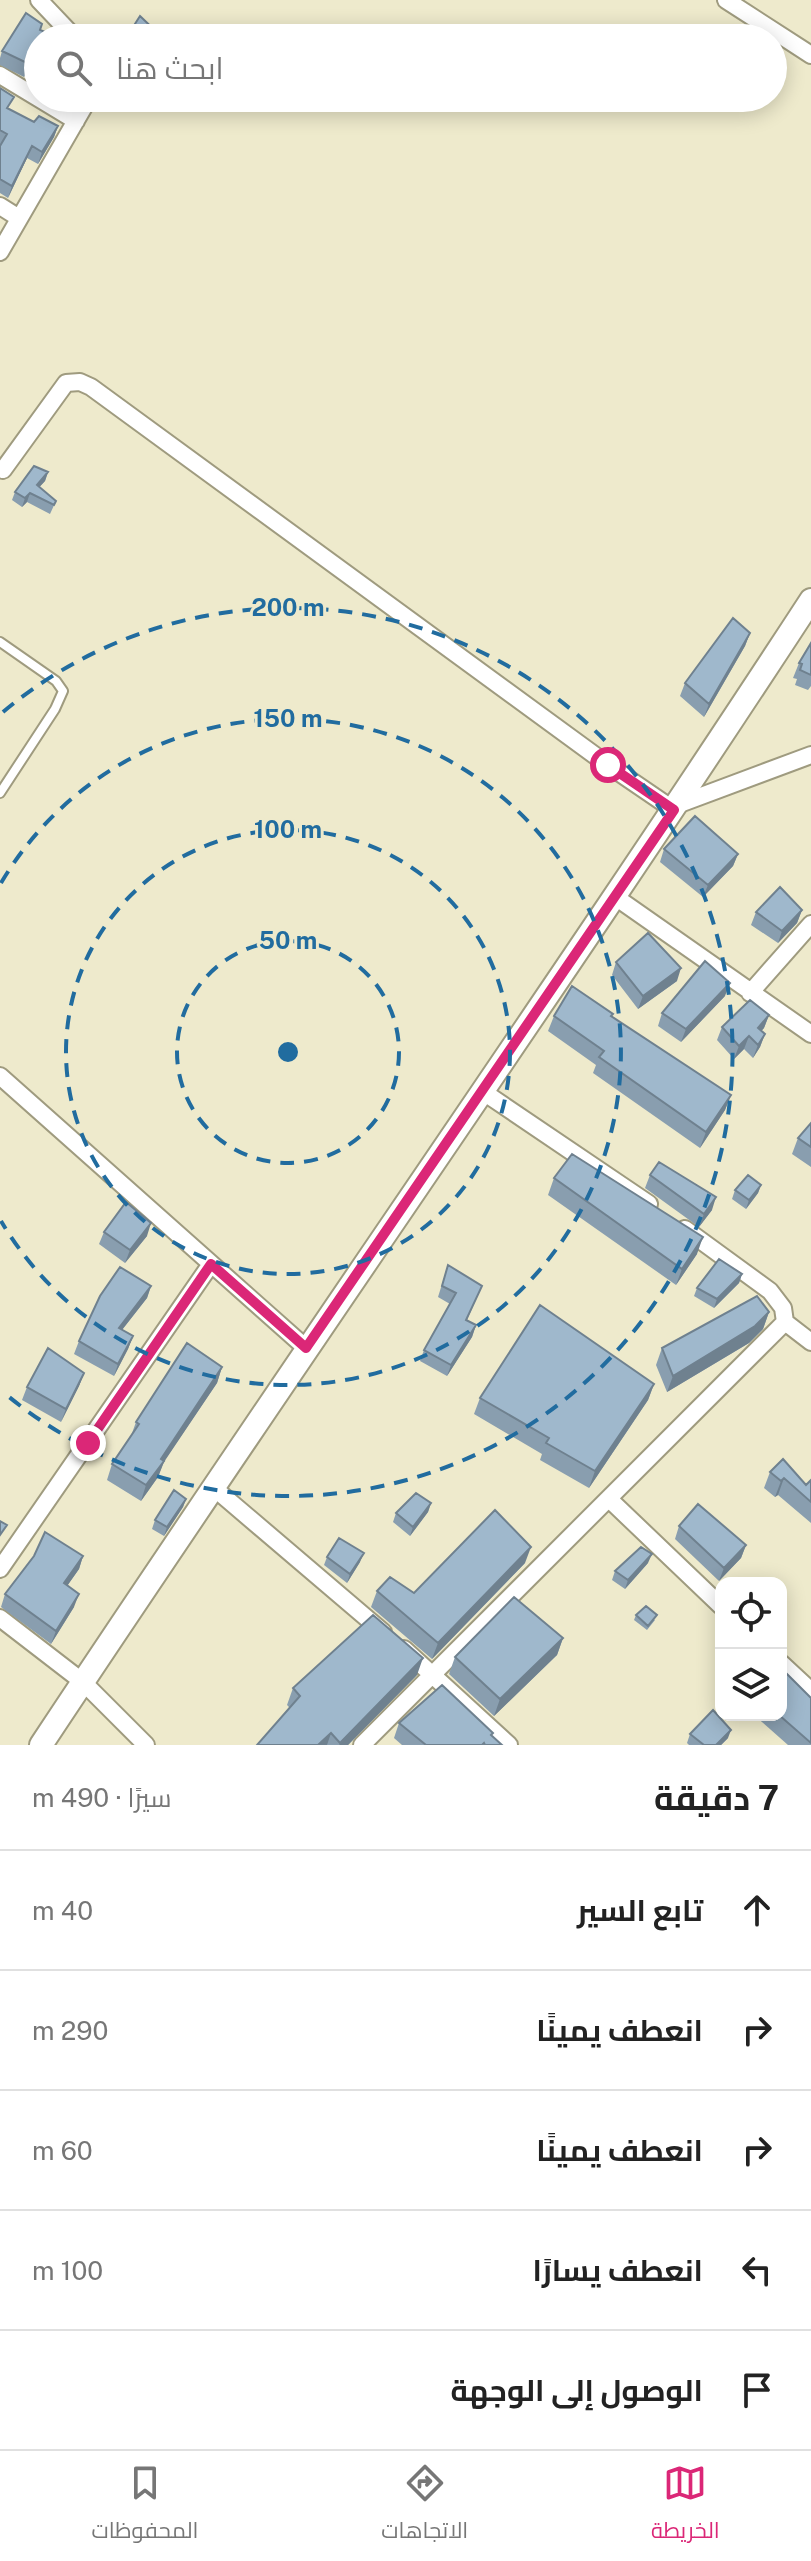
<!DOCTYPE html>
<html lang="ar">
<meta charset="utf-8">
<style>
:root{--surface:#fff;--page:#f2f2f2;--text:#222;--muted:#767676;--line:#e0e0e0;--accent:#db2777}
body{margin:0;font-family:"Public Sans",Cairo,sans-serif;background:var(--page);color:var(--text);direction:rtl}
.controls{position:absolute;right:24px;bottom:24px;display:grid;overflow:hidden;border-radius:16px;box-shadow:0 4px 20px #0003}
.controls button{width:72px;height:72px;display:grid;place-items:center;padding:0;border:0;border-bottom:2px solid var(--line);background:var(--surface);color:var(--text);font:40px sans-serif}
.stop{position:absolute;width:24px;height:24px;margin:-18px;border:6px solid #db2777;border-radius:50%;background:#fff}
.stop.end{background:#db2777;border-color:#fff;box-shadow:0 2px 8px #0008}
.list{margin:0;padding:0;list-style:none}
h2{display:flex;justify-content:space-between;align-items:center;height:104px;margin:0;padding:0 32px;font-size:34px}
h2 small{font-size:26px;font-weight:400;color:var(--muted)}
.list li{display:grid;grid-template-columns:52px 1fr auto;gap:24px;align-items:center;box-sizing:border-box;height:120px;padding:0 32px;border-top:2px solid var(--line)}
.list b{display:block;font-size:30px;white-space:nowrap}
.list em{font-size:26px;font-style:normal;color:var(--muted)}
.icon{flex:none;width:44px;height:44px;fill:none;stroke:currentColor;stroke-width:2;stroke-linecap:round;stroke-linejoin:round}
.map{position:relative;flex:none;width:811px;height:1745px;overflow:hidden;direction:ltr}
.search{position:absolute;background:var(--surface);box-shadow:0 4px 20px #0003;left:24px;right:24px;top:24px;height:88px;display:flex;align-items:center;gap:20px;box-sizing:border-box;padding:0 28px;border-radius:44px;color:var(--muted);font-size:30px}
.sheet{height:704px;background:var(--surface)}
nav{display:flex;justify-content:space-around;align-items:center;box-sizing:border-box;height:112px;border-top:2px solid var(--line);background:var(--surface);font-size:22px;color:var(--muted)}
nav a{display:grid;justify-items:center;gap:4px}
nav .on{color:var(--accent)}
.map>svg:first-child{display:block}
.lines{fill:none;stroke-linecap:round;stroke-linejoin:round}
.service-casing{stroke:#9f9b7f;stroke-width:12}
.minor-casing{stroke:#9f9b7f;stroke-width:20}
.tertiary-casing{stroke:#9f9b7f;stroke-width:26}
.service{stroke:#fff;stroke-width:8}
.minor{stroke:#fff;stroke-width:16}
.tertiary{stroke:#fff;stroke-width:22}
.wall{fill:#899eaf}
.shaded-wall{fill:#6f818f}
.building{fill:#9fb8cc;stroke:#6f818f;stroke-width:2}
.route{stroke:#db2777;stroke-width:10}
.ring{fill:none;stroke:#216c9f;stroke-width:4;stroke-dasharray:14 10}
.centre{fill:#216c9f;stroke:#eeeacc;stroke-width:4}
.ring-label{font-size:24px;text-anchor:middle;font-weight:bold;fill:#216c9f;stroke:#eeeacc;stroke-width:6;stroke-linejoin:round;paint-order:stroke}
</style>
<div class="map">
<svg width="811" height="1745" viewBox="0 0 811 1745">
<rect width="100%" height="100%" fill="#eeeacc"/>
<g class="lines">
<g class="service-casing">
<path id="service" d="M0,642L56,681L63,691L55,709L0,793"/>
</g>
<g class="minor-casing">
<path id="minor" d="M39,0L75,38
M726,0L811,55
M0,75L38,98
M38,98L76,121
M0,206L19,218
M0,252L89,98
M3,470L66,383L80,382L91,387L608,765L674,810
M677,805L811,755
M614,896L811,1034
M750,993L811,924
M0,1076L306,1348
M482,1091L649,1204
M685,1229L770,1291L783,1308L785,1322L811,1342
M214,1488L383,1632
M609,1499L721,1606
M0,1569L211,1264
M0,1618L83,1682L146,1745
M404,1649L509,1745
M781,1663L811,1691
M362,1745L785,1322"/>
</g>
<g class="tertiary-casing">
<path id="tertiary" d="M41,1745C295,1361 560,985 811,600"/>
</g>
<use href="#service" class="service"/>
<use href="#minor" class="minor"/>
<use href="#tertiary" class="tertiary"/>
</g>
<path class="wall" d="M40,30L38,38V81L27,73L24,77L0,65V58L2,51Z
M0,88L9,109L34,122L58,126L54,137L38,164L27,158L8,198L0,193Z
M61,98H72L68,104Z
M48,472L45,481L39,487L56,501L50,514L27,502L22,507L12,500L15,492Z
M750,633L745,646L704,717L680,696L685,683Z
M811,643V686L808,690L795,685L797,679L793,678L799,663Z
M664,849L738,854L733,866L703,897L660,862Z
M802,910L797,923L778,943L751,925L756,912Z
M616,962L677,981L638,1009L612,975Z
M725,996L681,1042L658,1026L662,1013Z
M769,1015L764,1028L761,1031L765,1034L760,1047L753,1058L744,1049L734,1059L717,1040L722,1027Z
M554,1016L612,1017L731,1095L725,1110L700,1148L593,1073L596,1065L548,1031Z
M811,1123V1167L792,1154L798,1138Z
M650,1175L712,1210L699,1227L645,1188Z
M554,1178L697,1254L676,1285L548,1195Z
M761,1185L758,1193L746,1209L732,1199L735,1190Z
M104,1232L147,1236L125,1263L99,1244Z
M448,1265L482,1286L467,1320L476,1325L472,1337L447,1376L420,1361L424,1350L450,1304L438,1297Z
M742,1274L739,1283L714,1308L694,1296L697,1288Z
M151,1286L147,1298L122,1330L133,1336L128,1349L114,1376L74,1354L79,1341Z
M769,1312L763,1329L749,1343L667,1392L656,1365L662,1348Z
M222,1367L217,1383L164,1461L158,1477L141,1501L107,1480L112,1464L131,1436L136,1422Z
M84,1373L79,1386L61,1422L22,1400L27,1387Z
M654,1384L648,1400L589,1488L540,1460L542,1454L474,1414L480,1398Z
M770,1472L806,1485L811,1480V1523L778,1495L775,1497L764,1488Z
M186,1499L183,1507L164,1536L152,1529L155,1520Z
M431,1503L428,1512L410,1536L393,1522L396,1513Z
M679,1526L746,1545L741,1558L719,1581L675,1539Z
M83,1556L79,1569L67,1586L74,1607L51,1644L1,1607L5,1594Z
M327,1557L360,1562L347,1583L324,1565Z
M525,1563L432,1659L371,1607L377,1591L414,1593Z
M648,1563L625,1589L612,1580L615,1571Z
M636,1615L655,1620L647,1630L634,1620Z
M563,1638L557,1655L494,1716L449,1674L455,1657Z
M417,1675L348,1745H257L290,1708L287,1705L293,1688Z
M811,1698V1745H788L754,1715H781Z
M399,1723L492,1736L502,1745H402L394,1738Z
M690,1734L728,1738L721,1745H689L687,1743Z"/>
<path class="shaded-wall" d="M58,126L54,137L38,164L42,152Z
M32,146L27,158L8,198L12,186Z
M48,472L45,481L34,493L37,485Z
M30,493L27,502L22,507L25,498Z
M750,633L745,646L704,717L709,704Z
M738,854L733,866L703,897L708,885Z
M802,910L797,923L778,943L782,931Z
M681,968L677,981L638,1009L643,996Z
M730,983L725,996L681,1042L686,1029Z
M769,1015L764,1028L753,1040L758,1028Z
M765,1034L760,1047L753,1058L758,1045Z
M749,1036L744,1049L734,1059L739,1046Z
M731,1095L725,1110L700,1148L706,1132Z
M761,1185L758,1193L746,1209L749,1200Z
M716,1197L712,1210L699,1227L704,1214Z
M151,1223L147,1236L125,1263L130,1250Z
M703,1237L697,1254L676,1285L682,1269Z
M742,1274L739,1283L714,1308L717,1299Z
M151,1286L147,1298L114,1340L119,1328Z
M769,1312L763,1329L749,1343L667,1392L673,1376Z
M476,1325L472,1337L447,1376L451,1365Z
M133,1336L128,1349L114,1376L118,1364Z
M222,1367L217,1383L164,1462L158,1477L141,1501L146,1485L161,1459Z
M84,1373L79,1386L61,1422L66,1409Z
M654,1384L648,1400L589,1488L595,1471Z
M784,1478L778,1495L775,1497L781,1481Z
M186,1499L183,1507L164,1536L167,1527Z
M431,1503L428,1512L410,1536L413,1527Z
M746,1545L741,1558L719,1581L724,1568Z
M531,1547L525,1563L432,1659L438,1643Z
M364,1553L360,1562L347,1583L350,1574Z
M652,1554L648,1563L625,1589L628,1580Z
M83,1556L79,1569L60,1596L64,1583Z
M79,1594L74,1607L51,1644L56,1631Z
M563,1638L557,1655L494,1716L500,1699Z
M423,1658L417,1675L348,1745H339Z
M731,1730L728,1738L721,1745H716Z
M331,1733L327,1745H318Z"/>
<path class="building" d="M26,13L42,24L40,30L48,33L46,36L50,38H38V65L32,60L29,64L2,51Z
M140,16L161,36L158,38H126Z
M0,88L14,97L7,108L34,122L39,116L58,126L42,152L32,146L12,186L0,179V146L7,134L0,130Z
M34,466L48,472L37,485L56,501L54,505L30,493L25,498L15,492Z
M733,618L750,633L709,704L685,683Z
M811,643V675L800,670L802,664L799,663Z
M695,816L738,854L708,885L664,849Z
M780,887L802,910L782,931L756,912Z
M648,933L681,968L643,996L616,962Z
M705,961L730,983L686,1029L662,1013Z
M572,986L613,1014L611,1016L731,1095L706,1132L599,1057L604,1051L554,1016Z
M750,1000L769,1015L758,1028L765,1034L758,1045L749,1036L739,1046L722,1027Z
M811,1123V1147L798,1138Z
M572,1154L703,1237L682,1269L554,1178Z
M659,1162L716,1197L704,1214L650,1175Z
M748,1175L761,1185L749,1200L735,1190Z
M126,1202L151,1223L130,1250L104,1232Z
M719,1259L742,1274L717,1299L697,1288Z
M448,1265L482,1286L466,1320L476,1325L451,1365L424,1350L456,1293L442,1286Z
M120,1267L151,1286L119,1328L133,1336L118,1364L79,1341L100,1296Z
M757,1296L769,1312L755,1326L673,1376L662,1348Z
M540,1305L654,1384L595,1471L546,1443L549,1438L480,1398Z
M187,1343L222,1367L161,1459L164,1461L146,1485L112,1464L139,1424L136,1422Z
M48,1348L84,1373L66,1409L27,1387Z
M783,1459L806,1485L811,1480V1502L784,1478L781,1481L770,1472Z
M174,1490L186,1499L167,1527L155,1520Z
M416,1493L431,1503L413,1527L396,1513Z
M698,1504L746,1545L724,1568L679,1526Z
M495,1510L531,1547L438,1643L377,1591L390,1577L414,1593Z
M0,1521L7,1525L0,1535Z
M45,1532L83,1556L64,1583L79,1594L56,1631L5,1594L34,1556Z
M339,1538L364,1553L350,1574L327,1557Z
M641,1547L652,1554L628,1580L615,1571Z
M514,1597L563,1638L500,1699L455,1657Z
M646,1606L657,1615L648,1626L636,1615Z
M373,1615L423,1658L340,1743L331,1733L318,1745H257L300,1696L293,1688Z
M781,1668L811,1698V1743L779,1715H781Z
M442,1685L493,1733L491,1735L502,1745H485L484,1743L482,1745H426L399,1723Z
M713,1710L731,1730L716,1745H704L690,1734Z"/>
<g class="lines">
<path class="route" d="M88,1443L211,1264L306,1348L674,810L608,765"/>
</g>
<g class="ring">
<circle cx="288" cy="1052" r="111"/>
<circle cx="288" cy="1052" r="222"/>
<path d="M1 883A333 333 0 1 1 1 1221"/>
<path d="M3 712A444 444 0 1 1 3 1392"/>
</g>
<circle cx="288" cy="1052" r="12" class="centre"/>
<g class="ring-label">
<text x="288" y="616">200 m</text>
<text x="288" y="727">150 m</text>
<text x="288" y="838">100 m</text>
<text x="288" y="949">50 m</text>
</g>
</svg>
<div class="controls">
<button><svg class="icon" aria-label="locate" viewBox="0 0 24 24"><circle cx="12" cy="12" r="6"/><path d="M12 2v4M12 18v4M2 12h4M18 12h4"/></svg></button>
<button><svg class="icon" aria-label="layers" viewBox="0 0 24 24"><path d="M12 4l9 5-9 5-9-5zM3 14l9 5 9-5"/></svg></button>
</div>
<div class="stop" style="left:608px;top:765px"></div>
<div class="stop end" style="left:88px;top:1443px"></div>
<div class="search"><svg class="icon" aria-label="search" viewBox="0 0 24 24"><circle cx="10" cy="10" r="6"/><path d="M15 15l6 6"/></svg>ابحث هنا</div>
</div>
<section class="sheet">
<h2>7 دقيقة<small>سيرًا · 490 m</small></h2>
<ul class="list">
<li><svg class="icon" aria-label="ahead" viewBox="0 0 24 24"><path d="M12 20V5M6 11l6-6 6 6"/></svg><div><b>تابع السير</b></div><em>40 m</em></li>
<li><svg class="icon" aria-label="right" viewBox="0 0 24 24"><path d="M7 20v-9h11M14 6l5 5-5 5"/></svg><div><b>انعطف يمينًا</b></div><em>290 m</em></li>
<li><svg class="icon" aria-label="right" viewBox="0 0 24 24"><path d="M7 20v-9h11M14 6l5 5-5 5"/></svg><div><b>انعطف يمينًا</b></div><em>60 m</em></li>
<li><svg class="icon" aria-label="left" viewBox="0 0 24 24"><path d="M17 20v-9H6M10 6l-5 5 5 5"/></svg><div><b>انعطف يسارًا</b></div><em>100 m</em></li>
<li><svg class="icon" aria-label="arrive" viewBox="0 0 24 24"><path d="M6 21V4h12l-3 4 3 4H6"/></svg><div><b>الوصول إلى الوجهة</b></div></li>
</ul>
</section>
<nav>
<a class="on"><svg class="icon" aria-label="map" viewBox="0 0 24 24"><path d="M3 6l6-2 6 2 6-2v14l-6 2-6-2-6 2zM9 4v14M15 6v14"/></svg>الخريطة</a>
<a><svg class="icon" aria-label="directions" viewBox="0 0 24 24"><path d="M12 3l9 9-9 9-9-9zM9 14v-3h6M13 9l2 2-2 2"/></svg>الاتجاهات</a>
<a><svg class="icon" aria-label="saved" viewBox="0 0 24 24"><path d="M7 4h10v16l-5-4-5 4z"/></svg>المحفوظات</a>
</nav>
